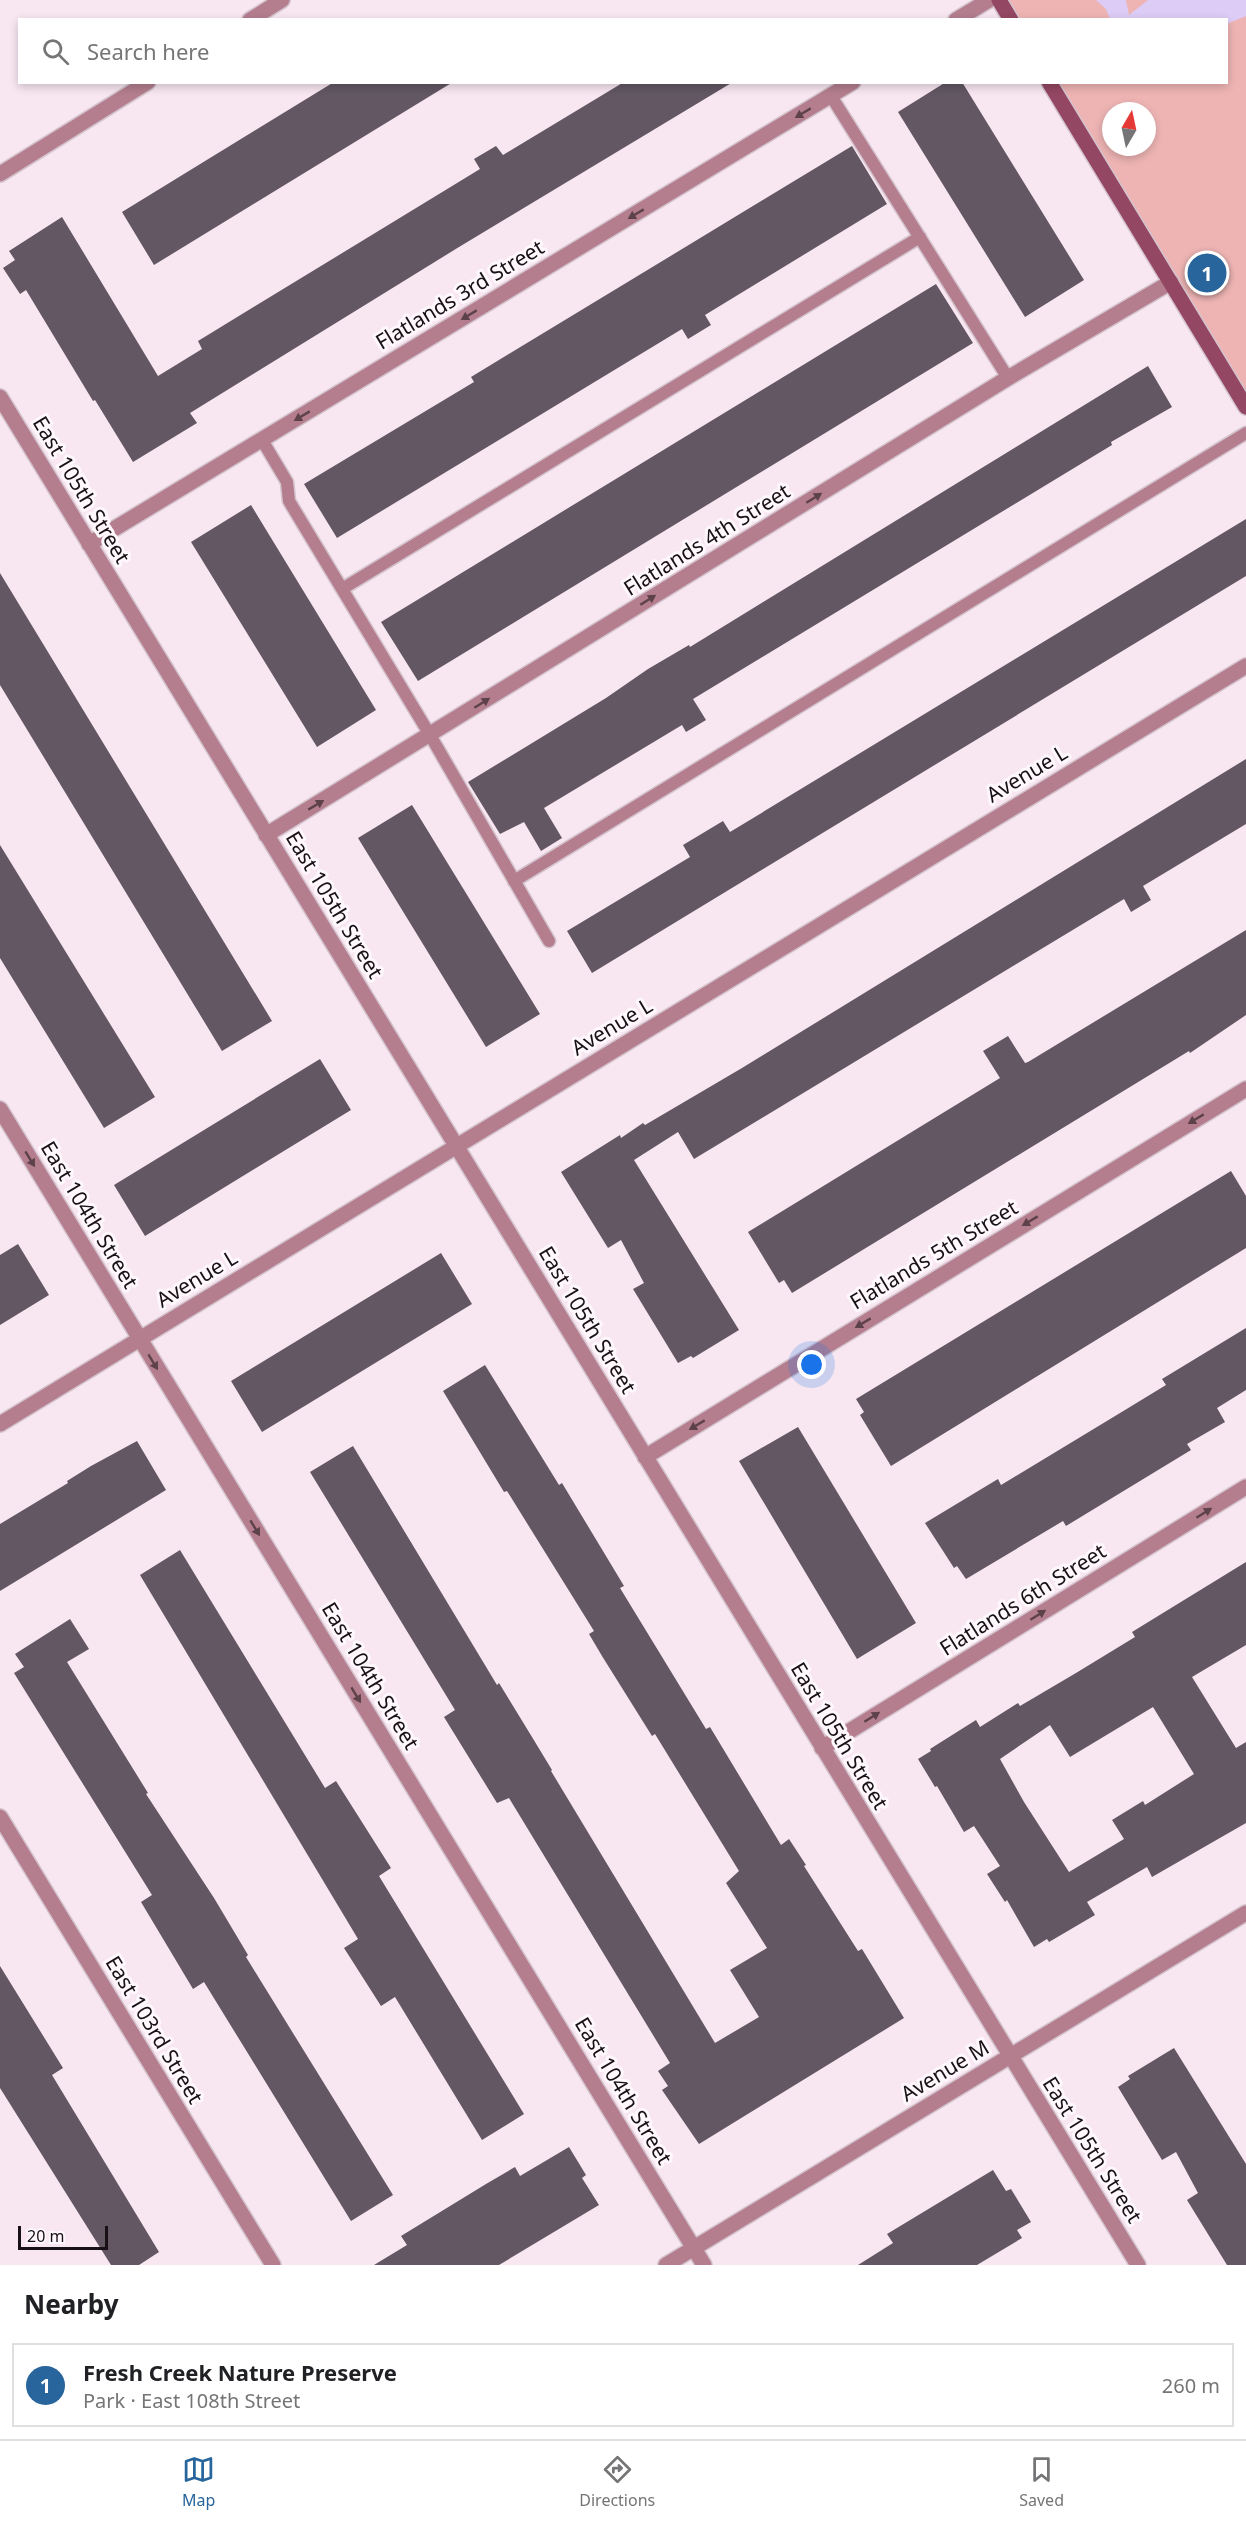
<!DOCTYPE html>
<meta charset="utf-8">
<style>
:root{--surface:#fff;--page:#f2f2f2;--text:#202124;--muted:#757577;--line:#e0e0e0;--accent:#27659c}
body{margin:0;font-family:"Noto Sans",sans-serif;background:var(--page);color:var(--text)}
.compass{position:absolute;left:1102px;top:102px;width:54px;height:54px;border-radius:50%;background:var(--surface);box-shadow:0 3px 9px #0003;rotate:9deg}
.scale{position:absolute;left:18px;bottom:15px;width:90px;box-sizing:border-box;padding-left:6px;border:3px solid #171115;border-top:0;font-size:16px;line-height:21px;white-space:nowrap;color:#171115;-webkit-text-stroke:4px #fef7fb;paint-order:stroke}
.you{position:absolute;left:812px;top:1365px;width:21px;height:21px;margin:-15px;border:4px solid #fff;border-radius:50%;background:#1a73e8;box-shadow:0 0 0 9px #1a73e833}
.badge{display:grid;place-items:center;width:39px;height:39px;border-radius:50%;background:var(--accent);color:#fff;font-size:20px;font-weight:700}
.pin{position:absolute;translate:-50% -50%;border:3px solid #fff;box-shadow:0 2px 6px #0006}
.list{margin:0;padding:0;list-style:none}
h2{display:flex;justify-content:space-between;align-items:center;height:78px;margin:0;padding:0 24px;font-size:26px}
h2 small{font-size:20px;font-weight:400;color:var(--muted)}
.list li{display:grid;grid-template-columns:39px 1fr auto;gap:18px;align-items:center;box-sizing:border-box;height:84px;margin:0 12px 12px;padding:0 12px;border:2px solid var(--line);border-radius:0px}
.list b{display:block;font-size:22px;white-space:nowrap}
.list p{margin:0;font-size:20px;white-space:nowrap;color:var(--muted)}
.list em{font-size:20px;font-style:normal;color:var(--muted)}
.icon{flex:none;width:33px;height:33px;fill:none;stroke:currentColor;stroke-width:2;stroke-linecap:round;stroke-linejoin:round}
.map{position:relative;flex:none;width:1246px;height:2265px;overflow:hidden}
.search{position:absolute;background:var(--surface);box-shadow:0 3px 9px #0003;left:18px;right:18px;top:18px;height:66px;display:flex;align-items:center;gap:15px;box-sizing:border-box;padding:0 21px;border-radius:0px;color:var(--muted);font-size:22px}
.sheet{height:174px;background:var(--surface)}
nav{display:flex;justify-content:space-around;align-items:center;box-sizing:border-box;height:84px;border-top:2px solid var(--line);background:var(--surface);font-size:16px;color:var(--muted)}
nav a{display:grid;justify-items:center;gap:3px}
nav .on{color:var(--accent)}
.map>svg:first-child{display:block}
.green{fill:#eeb4b4;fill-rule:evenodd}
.water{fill:#ddccf5}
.building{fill:#625763;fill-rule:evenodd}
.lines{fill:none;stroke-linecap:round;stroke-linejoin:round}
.lane-casing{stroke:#d4c4ce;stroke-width:15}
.street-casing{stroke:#d4c4ce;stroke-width:18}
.secondary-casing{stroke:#d4c4ce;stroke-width:18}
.lane{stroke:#b47e8e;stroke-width:12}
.street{stroke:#b47e8e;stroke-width:15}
.secondary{stroke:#944762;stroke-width:15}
.oneway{fill:#5e424b}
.labels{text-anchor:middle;stroke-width:6;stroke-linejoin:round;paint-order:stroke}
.street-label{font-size:21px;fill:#171115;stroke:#fef7fb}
</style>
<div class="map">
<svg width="1246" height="2265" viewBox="0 0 1246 2265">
<rect width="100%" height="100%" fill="#f8e6f1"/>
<path class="green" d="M1001,0H1246V399L1052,83L1226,82V20L1013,19ZM1111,111H1147V147H1111Z"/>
<path class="water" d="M1096,0H1126L1129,15L1148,0H1246V16L1227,24L1226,20L1110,19L1106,9Z"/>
<path class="building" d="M334,82H453L154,265L122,212Z
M624,82H733L459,247L190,413L197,423L133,462L95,400L93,401L26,290L20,294L3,268L15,260L9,251L62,217L158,376L202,349L198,341L480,169L474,159L496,146L503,155Z
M946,82H962L1084,280L1025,317L898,112Z
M852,146L887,204L705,315L711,325L688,339L682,329L337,538L304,484L474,382L471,377Z
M936,284L973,343L418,681L381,622Z
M1148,366L1172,407L1111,442L1112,445L693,699L706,720L686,732L682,725L544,808L562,838L541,851L524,822L500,834L468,782L606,698L648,669L689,645L690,647Z
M251,505L376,710L317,747L191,542Z
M1246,519V576L592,973L567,931L690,857L683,845L723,821L730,832Z
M0,573L272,1021L222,1051L0,685Z
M1246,759V824L1143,886L1151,900L1131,912L1124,899L694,1159L678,1132L634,1160L739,1330L693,1358L691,1356L678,1363L633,1289L644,1283L621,1240L608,1248L561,1172L620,1135L621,1138L643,1123L645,1125L742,1068Z
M412,805L540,1014L486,1047L358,838Z
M0,845L155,1097L104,1128L0,958Z
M1246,930V1015L1190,1053L1189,1051L792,1293L784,1280L779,1283L748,1232L1000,1078L983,1051L1008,1036L1025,1063L1028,1062Z
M320,1059L351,1110L145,1236L114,1185Z
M1231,1171L1246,1196V1248L891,1466L860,1415L864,1412L856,1399Z
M18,1244L49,1295L0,1325V1255Z
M441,1253L472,1304L262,1432L231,1381Z
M1246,1328V1390L1217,1408L1225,1422L1187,1444L1191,1450L1066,1526L1063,1521L966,1579L957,1566L954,1568L925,1523L998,1479L1001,1485L1125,1410L1166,1385L1162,1379Z
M485,1365L559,1485L562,1483L612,1566L624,1586L620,1588L706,1729L710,1727L781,1845L789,1839L806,1865L804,1866L858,1951L862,1949L904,2018L699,2144L662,2090L668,2086L658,2071L670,2063L509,1798L497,1803L444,1717L455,1710L310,1472L353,1446L497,1685L499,1683L532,1737L552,1770L551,1771L715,2043L759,2017L730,1970L767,1948L726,1883L739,1871L655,1734L652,1736L602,1656L589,1634L594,1631L507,1491L504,1492L443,1391Z
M798,1427L916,1623L857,1659L739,1461Z
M137,1441L166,1490L0,1591V1524L68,1483L67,1481L91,1466Z
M180,1550L325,1788L336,1781L391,1868L379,1876L524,2114L482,2140L395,1997L381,2006L344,1948L358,1939L140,1575Z
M1246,1562V1645L1192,1677L1236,1748L1246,1742V1823L1152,1877L1147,1867L1087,1902L1095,1915L1049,1942L1047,1939L1034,1947L1007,1900L1005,1902L987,1874L1000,1866L974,1826L964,1832L937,1786L935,1787L918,1759L931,1751L930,1749L976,1720L980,1727L1018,1703L1020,1706L1076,1673L1135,1637L1132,1632ZM1153,1707L1194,1774L1145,1805L1143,1801L1112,1820L1124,1839L1069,1872L1024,1802L1000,1759L1050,1725L1070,1757Z
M70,1619L89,1649L67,1662L148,1793L146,1794L214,1898L248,1955L246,1957L393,2195L351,2221L204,1982L193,1989L141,1902L152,1895L14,1673L24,1667L15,1654Z
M0,1966L63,2068L52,2075L159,2252L139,2265H111L0,2088Z
M1174,2048L1246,2164V2265H1227L1187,2200L1198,2193L1176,2152L1162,2160L1118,2087L1130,2079L1128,2076Z
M569,2147L586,2175L582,2178L599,2205L499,2265H374L407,2245L401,2236L486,2184L515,2167L520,2176Z
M993,2170L1006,2191L1011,2189L1031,2222L1017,2230L1022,2238L977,2265H858L893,2243L887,2234Z"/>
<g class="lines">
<g class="lane-casing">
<path id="lane" d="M831,96L1008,378
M262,440L287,482L289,501L430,735L549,941
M342,589L920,237
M514,881L1246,433"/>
</g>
<g class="street-casing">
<path id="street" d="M250,20L282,0
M956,20L989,0
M0,174L148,82
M0,397L1138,2265
M89,544L853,82
M266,835L1008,378L1171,282
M0,1109L704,2265
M0,1424L1246,666
M645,1457L1246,1089
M822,1748L1246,1487
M0,1817L273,2265
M666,2265L1246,1913"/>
</g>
<g class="secondary-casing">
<path id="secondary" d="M999,0L1011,20
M1049,82L1246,407"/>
</g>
<use href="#lane" class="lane"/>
<use href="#street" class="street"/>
<use href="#secondary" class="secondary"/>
</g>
<defs><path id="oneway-solid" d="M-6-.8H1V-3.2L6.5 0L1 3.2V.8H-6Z" transform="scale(1.5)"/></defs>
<g class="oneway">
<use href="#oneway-solid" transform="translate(803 113) rotate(149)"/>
<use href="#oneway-solid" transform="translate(636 214) rotate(149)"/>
<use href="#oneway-solid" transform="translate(469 315) rotate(149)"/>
<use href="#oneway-solid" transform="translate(302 416) rotate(149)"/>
<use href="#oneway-solid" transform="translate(814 498) rotate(-32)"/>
<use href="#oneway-solid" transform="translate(648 600) rotate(-32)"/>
<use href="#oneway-solid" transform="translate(482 703) rotate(-32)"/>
<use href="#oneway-solid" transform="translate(316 805) rotate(-31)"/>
<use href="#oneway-solid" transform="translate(1196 1119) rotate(149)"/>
<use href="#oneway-solid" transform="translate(30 1159) rotate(59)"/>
<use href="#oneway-solid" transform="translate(1030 1221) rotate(149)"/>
<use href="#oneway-solid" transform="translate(863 1323) rotate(149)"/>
<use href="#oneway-solid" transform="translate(153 1362) rotate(59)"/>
<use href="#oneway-solid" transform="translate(697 1425) rotate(149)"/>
<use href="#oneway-solid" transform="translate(1204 1513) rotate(-32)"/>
<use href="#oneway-solid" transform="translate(255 1528) rotate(59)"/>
<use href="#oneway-solid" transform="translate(1038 1615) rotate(-32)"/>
<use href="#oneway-solid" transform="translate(356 1695) rotate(59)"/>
<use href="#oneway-solid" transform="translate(872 1717) rotate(-32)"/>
</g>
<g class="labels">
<g class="street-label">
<text transform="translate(460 295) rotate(-31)" y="7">Flatlands 3rd Street</text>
<text transform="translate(81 490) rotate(59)" y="7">East 105th Street</text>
<text transform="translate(707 540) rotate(-32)" y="7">Flatlands 4th Street</text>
<text transform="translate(1027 774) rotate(-31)" y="7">Avenue L</text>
<text transform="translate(334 905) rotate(59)" y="7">East 105th Street</text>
<text transform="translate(612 1027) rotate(-31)" y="7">Avenue L</text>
<text transform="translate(89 1215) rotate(59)" y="7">East 104th Street</text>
<text transform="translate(934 1255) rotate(-31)" y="7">Flatlands 5th Street</text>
<text transform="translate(197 1279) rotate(-31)" y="7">Avenue L</text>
<text transform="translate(587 1320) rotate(59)" y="7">East 105th Street</text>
<text transform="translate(1023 1600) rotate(-32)" y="7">Flatlands 6th Street</text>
<text transform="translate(370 1676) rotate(59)" y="7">East 104th Street</text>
<text transform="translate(839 1736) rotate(59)" y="7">East 105th Street</text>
<text transform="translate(154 2030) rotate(59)" y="7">East 103rd Street</text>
<text transform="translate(945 2071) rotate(-31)" y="7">Avenue M</text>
<text transform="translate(623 2091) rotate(59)" y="7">East 104th Street</text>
<text transform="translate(1092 2150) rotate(58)" y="7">East 105th Street</text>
</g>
</g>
</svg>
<svg class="compass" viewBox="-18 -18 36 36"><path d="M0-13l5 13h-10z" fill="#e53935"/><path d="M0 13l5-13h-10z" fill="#757577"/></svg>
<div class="scale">20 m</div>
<div class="you"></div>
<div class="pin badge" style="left:1207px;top:273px">1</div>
<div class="search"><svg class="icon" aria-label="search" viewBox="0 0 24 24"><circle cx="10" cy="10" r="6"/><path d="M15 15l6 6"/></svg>Search here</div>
</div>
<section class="sheet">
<h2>Nearby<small></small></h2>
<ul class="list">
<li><span class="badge">1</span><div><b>Fresh Creek Nature Preserve</b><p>Park · East 108th Street</p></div><em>260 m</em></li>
</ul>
</section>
<nav>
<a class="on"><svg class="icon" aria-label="map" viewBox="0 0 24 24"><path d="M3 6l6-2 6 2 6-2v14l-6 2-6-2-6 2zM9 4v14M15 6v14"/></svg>Map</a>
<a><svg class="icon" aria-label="directions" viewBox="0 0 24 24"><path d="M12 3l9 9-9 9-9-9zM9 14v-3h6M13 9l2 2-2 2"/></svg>Directions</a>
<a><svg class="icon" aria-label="saved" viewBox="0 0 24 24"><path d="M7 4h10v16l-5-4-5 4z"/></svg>Saved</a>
</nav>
